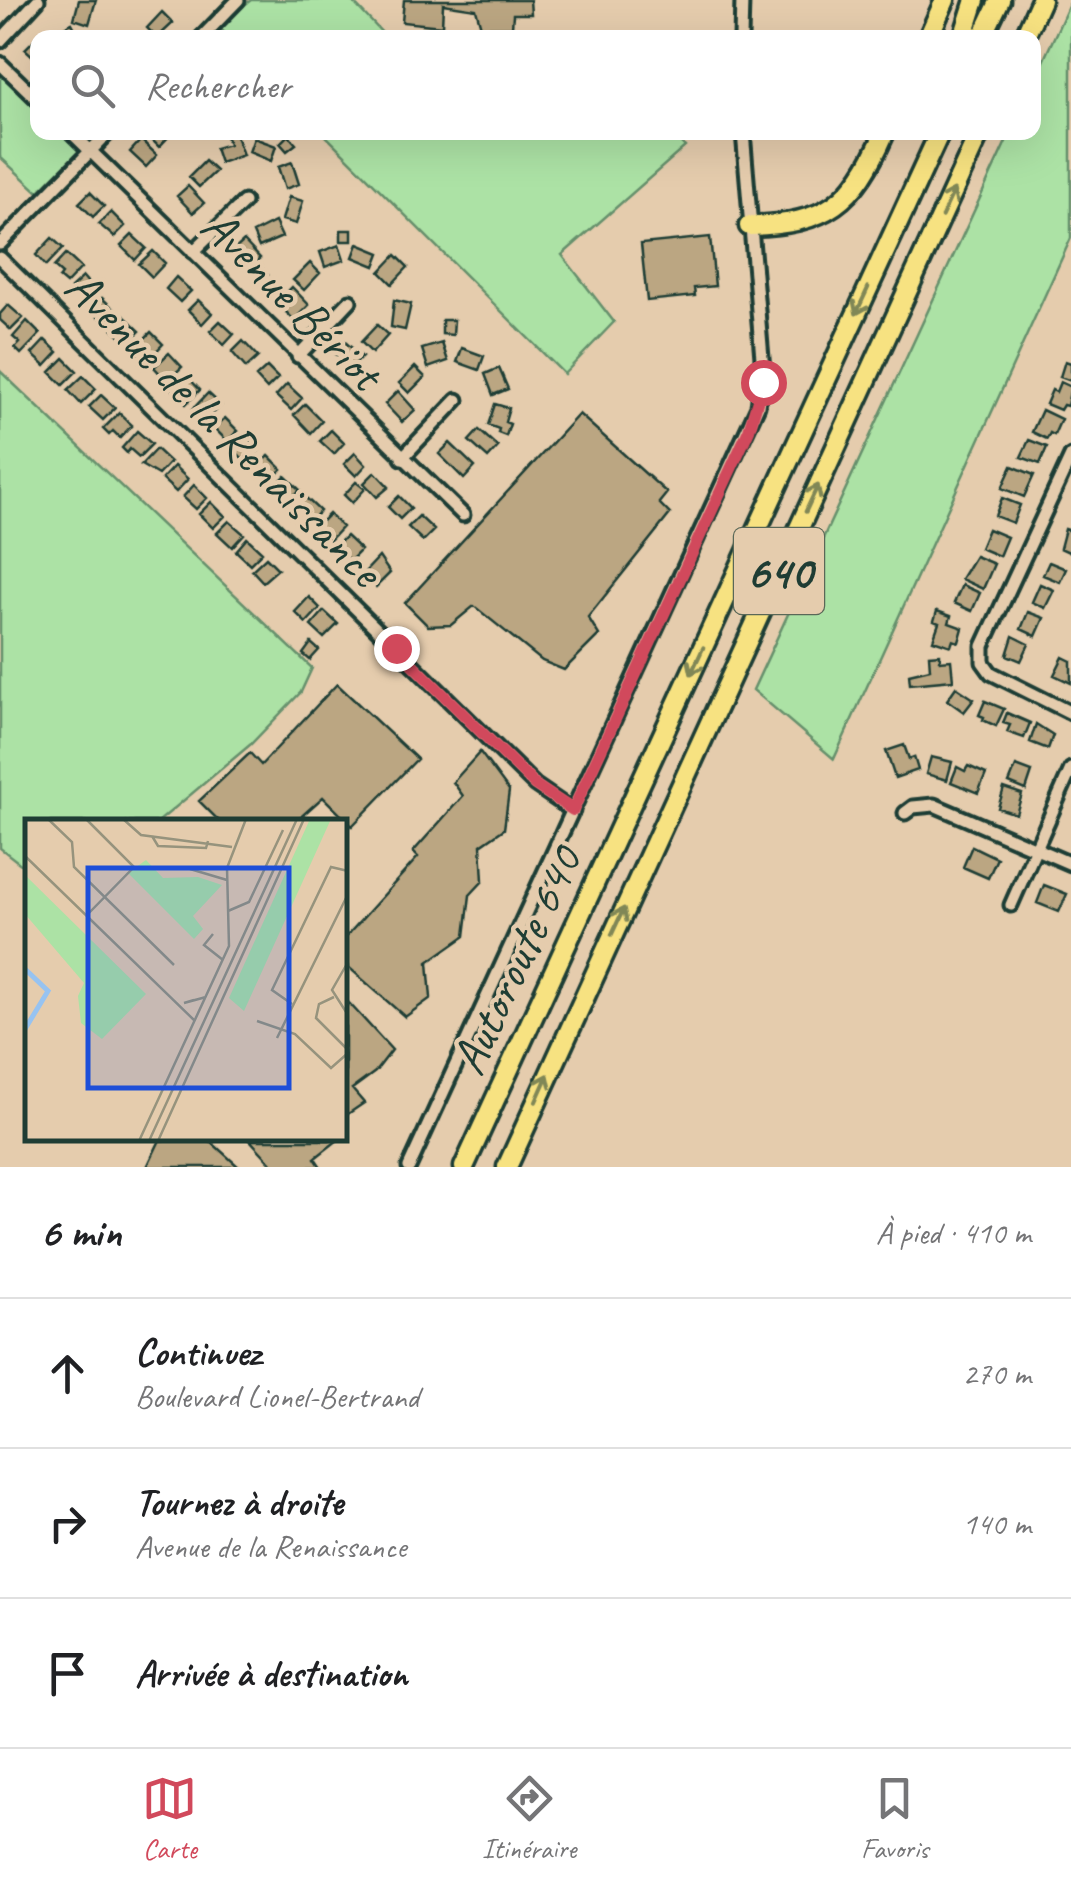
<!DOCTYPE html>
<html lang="fr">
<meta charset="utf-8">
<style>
:root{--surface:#fff;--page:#f6f6f6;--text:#202124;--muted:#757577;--line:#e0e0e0;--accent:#d1495b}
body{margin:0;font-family:Caveat,sans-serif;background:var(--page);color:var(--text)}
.stop{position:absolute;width:30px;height:30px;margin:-22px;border:8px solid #d1495b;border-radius:50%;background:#fff}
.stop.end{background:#d1495b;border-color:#fff;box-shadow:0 2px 10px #0008}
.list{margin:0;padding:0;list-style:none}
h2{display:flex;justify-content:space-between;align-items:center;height:130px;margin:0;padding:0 40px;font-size:42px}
h2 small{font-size:32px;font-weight:400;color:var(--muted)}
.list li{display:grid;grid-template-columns:65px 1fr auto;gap:30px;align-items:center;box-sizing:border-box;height:150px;padding:0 40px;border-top:2px solid var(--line)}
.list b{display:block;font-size:38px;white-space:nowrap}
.list p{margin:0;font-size:32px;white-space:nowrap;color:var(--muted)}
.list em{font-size:32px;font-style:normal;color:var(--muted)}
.icon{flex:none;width:55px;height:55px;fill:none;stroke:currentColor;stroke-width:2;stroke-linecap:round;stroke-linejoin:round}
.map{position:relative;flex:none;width:1071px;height:1167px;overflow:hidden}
.search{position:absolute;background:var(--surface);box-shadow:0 10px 40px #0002;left:30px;right:30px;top:30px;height:110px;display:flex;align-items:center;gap:25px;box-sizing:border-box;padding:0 35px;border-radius:20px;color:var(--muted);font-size:38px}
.sheet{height:580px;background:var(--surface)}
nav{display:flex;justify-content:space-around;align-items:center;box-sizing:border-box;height:140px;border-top:2px solid var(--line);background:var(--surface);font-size:28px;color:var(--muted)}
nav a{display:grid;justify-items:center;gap:5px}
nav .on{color:var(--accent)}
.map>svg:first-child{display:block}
.green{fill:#ace2a5;stroke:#66906c;stroke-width:2.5}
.building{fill:#bba682;stroke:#1f3d34;stroke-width:2.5}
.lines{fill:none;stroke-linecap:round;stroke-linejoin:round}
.minor-casing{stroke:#1f3d34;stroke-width:19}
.highway-casing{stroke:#1f3d34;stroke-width:25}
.minor{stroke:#e5ccad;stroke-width:11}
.highway{stroke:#f7e281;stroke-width:18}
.oneway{stroke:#808757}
.route{stroke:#d1495b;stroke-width:12}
.labels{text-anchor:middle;stroke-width:9;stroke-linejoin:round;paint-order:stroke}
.shield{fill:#e5ccad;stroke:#5a6858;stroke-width:2.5}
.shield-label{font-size:48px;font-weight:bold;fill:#1f3d34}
.street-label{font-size:50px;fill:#1f3d34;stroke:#e5ccad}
.inset-river{fill:none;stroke:#97c3f1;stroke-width:5}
.inset-road{fill:none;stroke:#96937d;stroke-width:2.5}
.view{fill:#1d4ed8;fill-opacity:0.15;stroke:#1d4ed8;stroke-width:5}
.inset-edge{fill:none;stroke:#1f3d34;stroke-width:5}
</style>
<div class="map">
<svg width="1071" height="1167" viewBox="0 0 1071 1167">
<rect width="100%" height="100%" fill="#e5ccad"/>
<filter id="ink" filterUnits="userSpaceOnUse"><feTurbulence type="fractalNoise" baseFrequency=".01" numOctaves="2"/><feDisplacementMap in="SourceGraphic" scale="20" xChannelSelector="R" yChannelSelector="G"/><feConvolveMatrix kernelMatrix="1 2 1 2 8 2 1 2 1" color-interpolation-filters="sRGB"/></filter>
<g filter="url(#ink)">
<path class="green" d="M251,0H351L386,37H229L217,26Z
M1071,0V238L834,759L753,690L1010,133L1034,132V81Z
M0,73L37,108L38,132L64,133L81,149L38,192L0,157Z
M671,132L685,147L562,255L614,322L564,374L323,133Z
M0,371L312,668L301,692L251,744L158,822H28L27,869L0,848Z"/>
<path class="building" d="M79,0H96L89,24L74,19Z
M404,0H530L531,14H513L512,27H481L476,9L443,4L442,26L402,22Z
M162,12L173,23L157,38L147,28Z
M72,23L79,36L46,38L45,37Z
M36,38L38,40V61L25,49Z
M151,132H173L159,147L148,136Z
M235,133L243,155L220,163L215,148L229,144L226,136Z
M288,135L296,144L287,151L280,143Z
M254,138L276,146L271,161L249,152Z
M141,140L157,155L146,167L130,152Z
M205,161L216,171L199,187L189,177Z
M292,162L299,184L285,189L278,167Z
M188,186L204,203L193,213L177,196Z
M90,192L104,206L93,217L79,203Z
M289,197L303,201L296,224L282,220Z
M111,212L125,226L114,237L99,224Z
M275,222L282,237L259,247L253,233Z
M341,230H352V241H341Z
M132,235L146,248L135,260L121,246Z
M710,237L715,286L694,288L695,296L647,301L641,244Z
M52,238L63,248L46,266L36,255Z
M244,241L260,258L256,262L268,275L261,281L233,251Z
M358,244L380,253L375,266L353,257Z
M339,245L344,260L325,267L320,252Z
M153,251L165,263L152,277L139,264Z
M66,254L81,268L66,284L59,278L62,274L54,267Z
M396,255L408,267L392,284L380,272Z
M310,263L320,273L304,290L293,280Z
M83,277L96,292L84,303L71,288Z
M176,277L191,291L180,302L166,289Z
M292,287L309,305L294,320L284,310L289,306L281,298Z
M102,298L116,311L105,323L90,309Z
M198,300L212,313L202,324L188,310Z
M394,300L411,304L405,330L391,327Z
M8,305L23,318L11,330L0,320V314Z
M123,315L140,331L128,343L112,328Z
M442,320H454L453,335L442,334Z
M27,321L40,334L21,354L15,348L20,343L13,337Z
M220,321L234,334L224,345L210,331Z
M377,325L388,335L372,353L361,342Z
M151,332L163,344L147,361L134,349Z
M45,340L58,352L45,366L32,354Z
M243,341L258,357L246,368L232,352Z
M344,341L362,357L351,368L334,352Z
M442,343L448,361L428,368L422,349Z
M462,348L484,356L479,370L457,362Z
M169,353L182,367L167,381L154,367Z
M64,358L77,371L63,385L50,372Z
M1065,361L1071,363V381L1060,377Z
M267,367L278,378L267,389L256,377Z
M415,367L425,377L409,393L399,383Z
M499,368L508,389L493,395L485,374Z
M186,375L200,390L186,404L172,389Z
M83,376L96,389L81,404L68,390Z
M1060,382L1071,387L1067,406L1063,405L1060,410L1046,404L1052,390L1056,392Z
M287,384L302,398L291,410L276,396Z
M398,391L415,410L402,422L385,404Z
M208,393L221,405L206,421L193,409Z
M101,395L115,408L103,420L89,407Z
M305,404L322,421L311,433L294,415Z
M495,404L509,408L505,422L510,424L506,436L498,433L499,429L488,425Z
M1042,410L1061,419L1054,435L1050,433L1047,439L1032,432Z
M119,413L132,425L120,438L113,431L109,435L103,429Z
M579,414L667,493L659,503L670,514L588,617L599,635L564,670L542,661L474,606L451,625L428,626L405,603Z
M225,418L238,431L227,441L214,428Z
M331,430L344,443L334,454L320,441Z
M479,430L498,447L488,458L469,441Z
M137,431L152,444L139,457L130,449L127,453L122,448Z
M245,437L259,450L247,463L233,449Z
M1029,440L1047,447L1040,464L1021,457Z
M450,443L475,467L464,479L439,454Z
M156,449L170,462L158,475L141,465Z
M355,453L366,465L356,476L344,464Z
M269,456L282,469L268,482L256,468Z
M174,466L188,479L176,492L162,479Z
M1012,466L1034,475L1024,497L1002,488Z
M375,472L389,487L377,497L364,483Z
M285,476L300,490L288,501L274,487Z
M356,482L365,489L352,503L344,495Z
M194,485L207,498L196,509L183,497Z
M399,496L411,508L400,519L388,507Z
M305,497L320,511L310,522L295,508Z
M1002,498L1020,505L1013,523L995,516Z
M211,502L225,516L213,528L199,514Z
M329,514L342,527L330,540L316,527Z
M419,516L434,530L423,541L408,527Z
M229,521L244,534L232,547L217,533Z
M988,529L1007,537L999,556L980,548Z
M1065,529L1071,531V553L1060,548Z
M346,536L361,550L350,561L335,547Z
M247,538L262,552L250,564L236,551Z
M975,556L994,564L983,589L961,579Z
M266,557L278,569L263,582L252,570Z
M379,557L390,573L376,587L363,574Z
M1049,562L1066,569L1060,582L1043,575Z
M1040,584L1054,590L1045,608L1032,602Z
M962,585L980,593L972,611L954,603Z
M309,597L320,608L306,623L295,612Z
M324,611L338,624L324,638L311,626Z
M937,611L951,616L949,623L963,628L959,642L953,640L951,646L933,640L939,623L934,621Z
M1028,612L1044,618L1036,636L1021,629Z
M1013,636L1029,644L1021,661L1007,655Z
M311,643L319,650L310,660L303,654Z
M940,654V661L951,660L953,680L910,684L909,674L930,669L929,655Z
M1063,657L1071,661V683L1054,675Z
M337,684L417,759L352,826L323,797L295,822H220L199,801L250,753L261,765Z
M956,687L974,699L964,712L947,700Z
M985,701L1004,709L996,726L983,720L984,717L979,715Z
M1007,713L1030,723L1024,738L1007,732L1010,725L1003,723Z
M1036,724L1053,735L1048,749L1030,742Z
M904,745L909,759L914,757L918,770L895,778L886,751Z
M480,752L509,791L504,829L481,845L483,881L470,895L465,936L428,962L431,998L405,1017L345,964V938L418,857L413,852L463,796L453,782Z
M931,757L952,762L947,780L926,774Z
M968,766L986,774L978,793L951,782L957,767L965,771Z
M1016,766L1032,772L1026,790L1009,783Z
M1004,788L1022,794L1016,814L998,808Z
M972,846L997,858L988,878L963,867Z
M1044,885L1067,894L1059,912L1037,903Z
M349,1003L392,1050L375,1072L352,1089L364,1103L345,1116V1007Z
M160,1140H209L239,1167H147Z
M250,1140H338L315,1158L321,1167H275Z"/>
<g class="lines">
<g class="minor-casing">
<path id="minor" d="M201,38L238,0
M741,38L742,0
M0,41L38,0
M0,63L38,100
M71,132L463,515
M0,244L109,132
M193,252L244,202
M0,258L535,785L573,811
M298,356L350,301
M1071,456L983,646V662L991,673L1071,713
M402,458L457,400
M905,813L913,807L934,805L1071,864
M1011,905L1071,769
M409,1167L758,406L763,370L743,132"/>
</g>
<g class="highway-casing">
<path id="highway" d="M928,38L945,0
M963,38L975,0
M982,38L1000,0
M1024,38L1041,0
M749,226C827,224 854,203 885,132
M464,1167L940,132
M507,1167L980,132"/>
</g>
<use href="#minor" class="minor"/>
<use href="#highway" class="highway"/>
</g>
<defs><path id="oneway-shaft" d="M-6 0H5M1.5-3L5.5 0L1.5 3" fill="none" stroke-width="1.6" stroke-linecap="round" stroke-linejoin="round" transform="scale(2.5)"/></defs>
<g class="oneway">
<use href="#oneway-shaft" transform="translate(948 203) rotate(-65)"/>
<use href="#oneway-shaft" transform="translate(862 301) rotate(115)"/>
<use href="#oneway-shaft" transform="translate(812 498) rotate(-65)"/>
<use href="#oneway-shaft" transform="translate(697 661) rotate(115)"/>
<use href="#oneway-shaft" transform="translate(618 921) rotate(-65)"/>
<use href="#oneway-shaft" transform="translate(542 1088) rotate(-66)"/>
</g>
</g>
<g class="lines" filter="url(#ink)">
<path class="route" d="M396,648L535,785L573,810L749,430L763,382"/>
</g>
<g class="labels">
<rect class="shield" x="734" y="528" width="90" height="86" rx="8"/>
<g class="shield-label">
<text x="779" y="588">640</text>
</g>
<g class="street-label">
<text transform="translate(293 298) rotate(45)" y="18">Avenue Bériot</text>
<text transform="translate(225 427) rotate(45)" y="18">Avenue de la Renaissance</text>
<text transform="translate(515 960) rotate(-65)" y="18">Autoroute 640</text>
</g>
</g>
<g transform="translate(25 819)">
<rect width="322" height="322" fill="#e5ccad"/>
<path d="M285,0H306L219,192L204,179ZM121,41L138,59L173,58L197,66L168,97L178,110L169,120L103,54ZM0,56L121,175L77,220L56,204L53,177L59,164L0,95Z" fill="#ace2a5"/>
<path class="inset-river" d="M0,150L23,172L0,210"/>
<path class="inset-road" d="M23,0L47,23L49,48L149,146M61,0L109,48L61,97M98,0L116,16L207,28M127,17L133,27L181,29L183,22M0,37L170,202M165,50L202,61M203,92L224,83L258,11M188,115L179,126L198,141M323,143L307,171L323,196M309,178L294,185L291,199L323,231M169,181L159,184L181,178M267,185L247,171L306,48L323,52M232,202L270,215L306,249L323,234M252,219L323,75M114,322L204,127L202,49L221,0M124,322L272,0M133,322L279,0"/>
<path class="view" d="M63,49H264V269H63Z"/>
<rect width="322" height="322" class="inset-edge"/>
</g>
</svg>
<div class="stop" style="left:763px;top:382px"></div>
<div class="stop end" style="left:396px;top:648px"></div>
<div class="search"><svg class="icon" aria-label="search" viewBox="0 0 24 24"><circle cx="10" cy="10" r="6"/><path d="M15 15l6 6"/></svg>Rechercher</div>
</div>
<section class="sheet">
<h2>6 min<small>À pied · 410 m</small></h2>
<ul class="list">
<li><svg class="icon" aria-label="ahead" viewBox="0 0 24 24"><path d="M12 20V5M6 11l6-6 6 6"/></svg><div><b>Continuez</b><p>Boulevard Lionel-Bertrand</p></div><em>270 m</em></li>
<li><svg class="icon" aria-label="right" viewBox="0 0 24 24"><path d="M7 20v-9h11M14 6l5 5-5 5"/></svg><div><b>Tournez à droite</b><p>Avenue de la Renaissance</p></div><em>140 m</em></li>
<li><svg class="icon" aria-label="arrive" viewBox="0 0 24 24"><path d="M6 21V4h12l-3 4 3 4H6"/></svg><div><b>Arrivée à destination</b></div></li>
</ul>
</section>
<nav>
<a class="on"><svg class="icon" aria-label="map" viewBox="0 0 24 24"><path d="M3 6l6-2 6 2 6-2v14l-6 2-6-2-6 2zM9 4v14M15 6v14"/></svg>Carte</a>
<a><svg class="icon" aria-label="directions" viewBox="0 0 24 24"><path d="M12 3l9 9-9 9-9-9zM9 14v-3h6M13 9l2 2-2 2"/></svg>Itinéraire</a>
<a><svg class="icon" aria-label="saved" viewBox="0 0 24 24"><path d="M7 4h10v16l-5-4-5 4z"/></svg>Favoris</a>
</nav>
